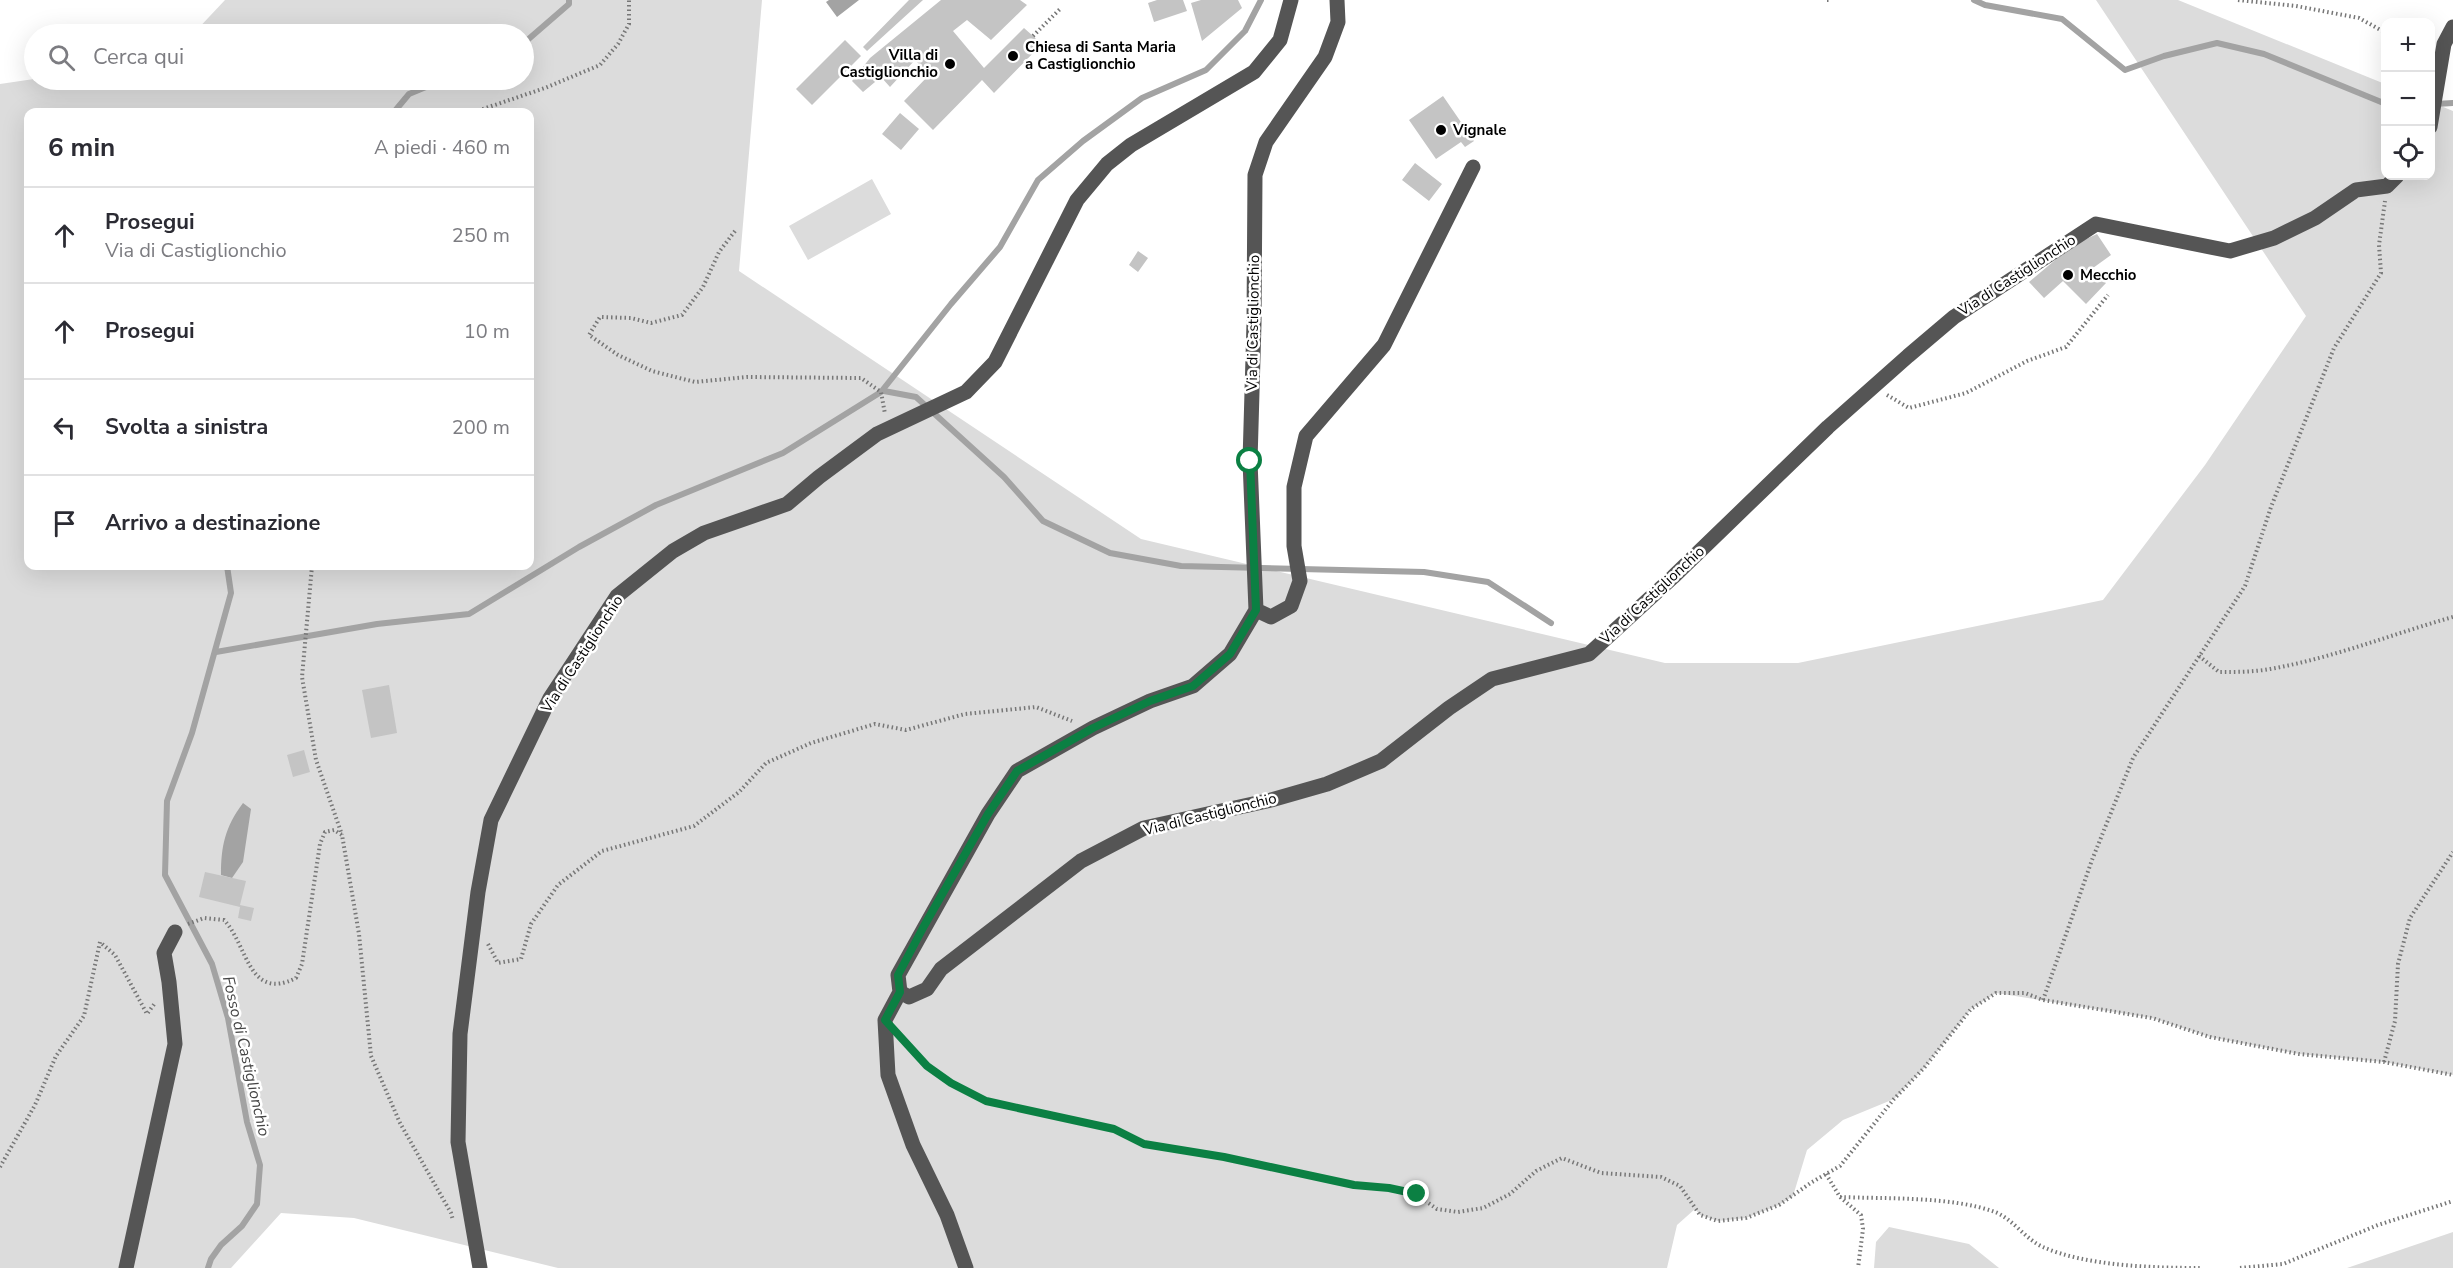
<!DOCTYPE html>
<html lang="it">
<meta charset="utf-8">
<style>
:root{--surface:#fff;--page:#f7f7f7;--text:#2b2b33;--muted:#7c7c81;--line:#e1e1e2}
body{margin:0;font-family:"Nunito Sans",sans-serif;background:var(--page);color:var(--text)}
.controls{position:absolute;right:18px;top:18px;display:grid;overflow:hidden;border-radius:12px;box-shadow:0 6px 24px #0002}
.controls button{width:54px;height:54px;display:grid;place-items:center;padding:0;border:0;border-bottom:2px solid var(--line);background:var(--surface);color:var(--text);font:30px sans-serif}
.stop{position:absolute;width:18px;height:18px;margin:-14px;border:4px solid #0b8043;border-radius:50%;background:#fff}
.stop.end{background:#0b8043;border-color:#fff;box-shadow:0 2px 6px #0008}
.list{margin:0;padding:0;list-style:none}
h2{display:flex;justify-content:space-between;align-items:center;height:78px;margin:0;padding:0 24px;font-size:26px}
h2 small{font-size:20px;font-weight:400;color:var(--muted)}
.list li{display:grid;grid-template-columns:39px 1fr auto;gap:18px;align-items:center;box-sizing:border-box;height:96px;padding:0 24px;border-top:2px solid var(--line)}
.list b{display:block;font-size:22px;white-space:nowrap}
.list p{margin:0;font-size:20px;white-space:nowrap;color:var(--muted)}
.list em{font-size:20px;font-style:normal;color:var(--muted)}
.icon{flex:none;width:33px;height:33px;fill:none;stroke:currentColor;stroke-width:2;stroke-linecap:round;stroke-linejoin:round}
.map{position:relative;flex:none;width:2453px;height:1268px;overflow:hidden}
.search{position:absolute;background:var(--surface);box-shadow:0 6px 24px #0002;left:24px;top:24px;width:510px;height:66px;display:flex;align-items:center;gap:15px;box-sizing:border-box;padding:0 21px;border-radius:33px;color:var(--muted);font-size:22px}
.panel{position:absolute;background:var(--surface);box-shadow:0 6px 24px #0002;left:24px;top:108px;width:510px;height:462px;border-radius:12px}
.map>svg:first-child{display:block}
.green{fill:#dcdcdc;fill-rule:evenodd}
.water{fill:#a3a3a3}
.lines{fill:none;stroke-linecap:round;stroke-linejoin:round}
.stream{stroke:#a3a3a3;stroke-width:6}
.building{fill:#c4c4c4}
.path{stroke:#777;stroke-width:4;stroke-dasharray:1.5 3;stroke-linecap:butt}
.minor{stroke:#555;stroke-width:15}
.route{stroke:#0b8043;stroke-width:8}
.poi-dot{fill:#000;stroke:#fff;stroke-width:2}
.labels{text-anchor:middle;stroke-width:5;stroke-linejoin:round;paint-order:stroke}
.poi-label{font-size:15px;font-weight:bold;fill:#000;stroke:#fff;text-anchor:start}
.street-label{font-size:15px;fill:#000;stroke:#fff}
.water-label{font-size:16px;font-style:italic;fill:#444;stroke:#fff}
</style>
<div class="map">
<svg width="2453" height="1268" viewBox="0 0 2453 1268">
<rect width="100%" height="100%" fill="#fff"/>
<path class="green" d="M225,0H762L739,271L1141,539L1665,663H1798L2103,600L2205,465L2306,316L2096,0H2178L2385,84L2386,176H2430L2431,102L2453,111V1075L2384,1062L2299,1054L2210,1037L2152,1018L1996,993L1971,1009L1924,1068L1894,1099L1843,1120L1807,1150L1793,1196L1779,1205L1746,1218L1718,1221L1700,1215L1695,1209L1677,1225L1667,1268H558L354,1218L281,1213L231,1268H0V84L34,79L524,80V34H193ZM28,112H530V566H28Z
M872,179L891,214L808,260L789,226Z
M1889,1227L1969,1244L1999,1268H1874L1876,1242Z
M2453,1232V1268H2347Z"/>
<path class="water" d="M829,0H859L837,17L826,2Z
M243,803L251,809L243,862L232,878L221,875C221,846 225,827 243,803Z"/>
<g class="lines">
<path class="stream" d="M1974,0L1985,5L2062,19L2125,70L2164,56L2217,43L2264,54L2386,104
M524,43L569,4V0
M2436,104L2453,103
M394,112L409,94L443,80
M884,391L916,397L1004,477L1043,521L1110,553L1181,566L1424,572L1488,582L1551,623
M216,652L377,624L469,614L579,547L656,505L783,453L881,392L951,304L1000,247L1038,180L1083,141L1142,98L1206,70L1245,31L1261,0
M208,1268L211,1259L221,1245L242,1226L257,1204L260,1165L247,1122L228,1018L212,964L165,875L167,801L192,733L231,593L227,566"/>
</g>
<path class="building" d="M909,0H923L867,51L863,47Z
M941,0H1020L1027,5L991,40L967,20L953,31L984,68L1024,28L1042,44L994,93L982,80L933,130L904,101L929,75L915,60L890,87L881,77L863,92L852,81L870,58Z
M1157,0H1183L1187,11L1154,22L1148,3Z
M1201,0H1238L1242,8L1202,41L1191,3Z
M845,40L861,56L812,105L796,89Z
M1443,96L1474,141L1465,147L1461,142L1436,159L1409,120Z
M900,113L919,129L901,150L882,134Z
M1415,163L1442,184L1429,201L1402,180Z
M2097,234L2111,255L2093,268L2106,283L2086,304L2063,281L2044,298L2029,282L2073,245Z
M1138,251L1148,258L1138,272L1129,265Z
M389,685L397,733L371,738L362,690Z
M304,750L310,772L293,777L287,755Z
M205,872L246,881L240,905L254,908L251,921L238,918L240,907L199,897Z"/>
<g class="lines">
<path class="path" d="M1827,0H1829
M2238,0L2296,6L2359,18L2386,33
M1033,36L1060,9
M474,112L545,88L600,65L618,44L629,24V0
M735,231L719,252L703,287L682,315L651,323L631,318L600,317L589,335L618,355L652,371L695,382L747,377L861,378L881,392L885,414
M1887,395L1909,408L1966,393L2027,361L2066,347L2108,295
M312,566L302,677L316,760L342,835
M2199,656L2219,672C2236,672 2254,672 2270,669C2333,658 2392,634 2453,617
M188,924L204,918L224,920C248,945 248,1002 296,978L302,964L320,844L325,832L334,830L342,835L359,934L371,1056L400,1123L451,1213L453,1220
M488,944L498,963L521,959L531,924L558,885L602,851L694,826L739,792L766,763L811,743L875,724L906,730L965,714L1036,707L1072,721
M2043,1000L2092,860L2133,758L2245,586L2271,507L2334,348L2381,273L2379,245L2385,201
M902,1039L927,1066L951,1083L986,1101L1114,1129L1144,1144L1224,1157L1354,1185L1389,1188L1417,1195L1437,1209L1458,1212L1483,1208L1510,1194L1536,1171L1562,1158L1601,1173L1661,1177L1680,1186L1700,1215L1718,1221L1746,1218L1779,1205L1812,1182L1840,1166L1894,1099L1924,1068L1971,1009L1996,993H2025L2043,1000L2152,1018L2210,1037L2299,1054L2384,1062L2453,1075
M2384,1062L2395,1021L2398,964L2410,918L2453,852
M0,1167L35,1105L56,1056L84,1016L100,942L115,955L147,1014L155,1003
M1826,1174L1840,1197L1861,1215L1863,1229L1858,1268
M1840,1197C1886,1199 1951,1196 1995,1212C2013,1219 2025,1239 2043,1247C2086,1266 2154,1268 2201,1268
M2240,1268L2283,1264L2378,1225L2453,1201"/>
<path class="minor" d="M1337,0L1338,22L1325,57L1266,142L1255,175L1254,323L1250,461L1256,610L1230,654L1193,686L1150,701L1093,728L1017,771L988,814L898,975L900,992L909,997L927,989L941,969L1081,861L1144,828L1271,800L1327,784L1381,761L1449,708L1492,679L1589,654L1673,577L1828,427L1908,356L1954,317L2096,224L2230,251L2274,238L2315,218L2356,190L2387,186L2397,176
M2430,127L2444,44L2453,27
M1256,610L1271,617L1291,606L1300,581L1294,546V487L1306,436L1384,345L1473,167
M900,992L885,1020L888,1075L913,1145L947,1215L966,1268
M126,1268L175,1044L169,982L164,953L175,932
M480,1268L458,1142L460,1034L478,892L491,820L550,698L617,596L673,551L704,533L787,504L819,477L877,434L966,392L995,362L1077,200L1107,164L1131,145L1254,72L1280,40L1291,0"/>
</g>
<g class="lines">
<path class="route" d="M1250,461L1256,610L1230,654L1193,686L1150,701L1093,728L1017,771L988,814L924,926L898,975L900,992L885,1020L927,1066L951,1083L986,1101L1114,1129L1144,1144L1224,1157L1354,1185L1389,1188L1417,1194"/>
</g>
<g class="poi-dot">
<circle cx="1013" cy="56" r="6"/>
<circle cx="950" cy="64" r="6"/>
<circle cx="1441" cy="130" r="6"/>
<circle cx="2068" cy="275" r="6"/>
</g>
<g class="labels">
<g class="poi-label">
<text x="1025" y="52">Chiesa di Santa Maria<tspan x="1025" dy="17">a Castiglionchio</tspan></text>
<text x="938" y="60" text-anchor="end">Villa di<tspan x="938" dy="17">Castiglionchio</tspan></text>
<text x="1453" y="135">Vignale</text>
<text x="2080" y="280">Mecchio</text>
</g>
<g class="street-label">
<text transform="translate(2017 275) rotate(-33)" y="5">Via di Castiglionchio</text>
<text transform="translate(1253 323) rotate(-89)" y="5">Via di Castiglionchio</text>
<text transform="translate(1652 595) rotate(-43)" y="5">Via di Castiglionchio</text>
<text transform="translate(582 654) rotate(-57)" y="5">Via di Castiglionchio</text>
<text transform="translate(1210 814) rotate(-14)" y="5">Via di Castiglionchio</text>
</g>
<g class="water-label">
<text transform="translate(247 1056) rotate(77)" y="6">Fosso di Castiglionchio</text>
</g>
</g>
</svg>
<div class="controls">
<button>+</button>
<button>−</button>
<button><svg class="icon" aria-label="locate" viewBox="0 0 24 24"><circle cx="12" cy="12" r="6"/><path d="M12 2v4M12 18v4M2 12h4M18 12h4"/></svg></button>
</div>
<div class="stop" style="left:1250px;top:461px"></div>
<div class="stop end" style="left:1417px;top:1194px"></div>
<div class="search"><svg class="icon" aria-label="search" viewBox="0 0 24 24"><circle cx="10" cy="10" r="6"/><path d="M15 15l6 6"/></svg>Cerca qui</div>
<section class="panel">
<h2>6 min<small>A piedi · 460 m</small></h2>
<ul class="list">
<li><svg class="icon" aria-label="ahead" viewBox="0 0 24 24"><path d="M12 20V5M6 11l6-6 6 6"/></svg><div><b>Prosegui</b><p>Via di Castiglionchio</p></div><em>250 m</em></li>
<li><svg class="icon" aria-label="ahead" viewBox="0 0 24 24"><path d="M12 20V5M6 11l6-6 6 6"/></svg><div><b>Prosegui</b></div><em>10 m</em></li>
<li><svg class="icon" aria-label="left" viewBox="0 0 24 24"><path d="M17 20v-9H6M10 6l-5 5 5 5"/></svg><div><b>Svolta a sinistra</b></div><em>200 m</em></li>
<li><svg class="icon" aria-label="arrive" viewBox="0 0 24 24"><path d="M6 21V4h12l-3 4 3 4H6"/></svg><div><b>Arrivo a destinazione</b></div></li>
</ul>
</section>
</div>
